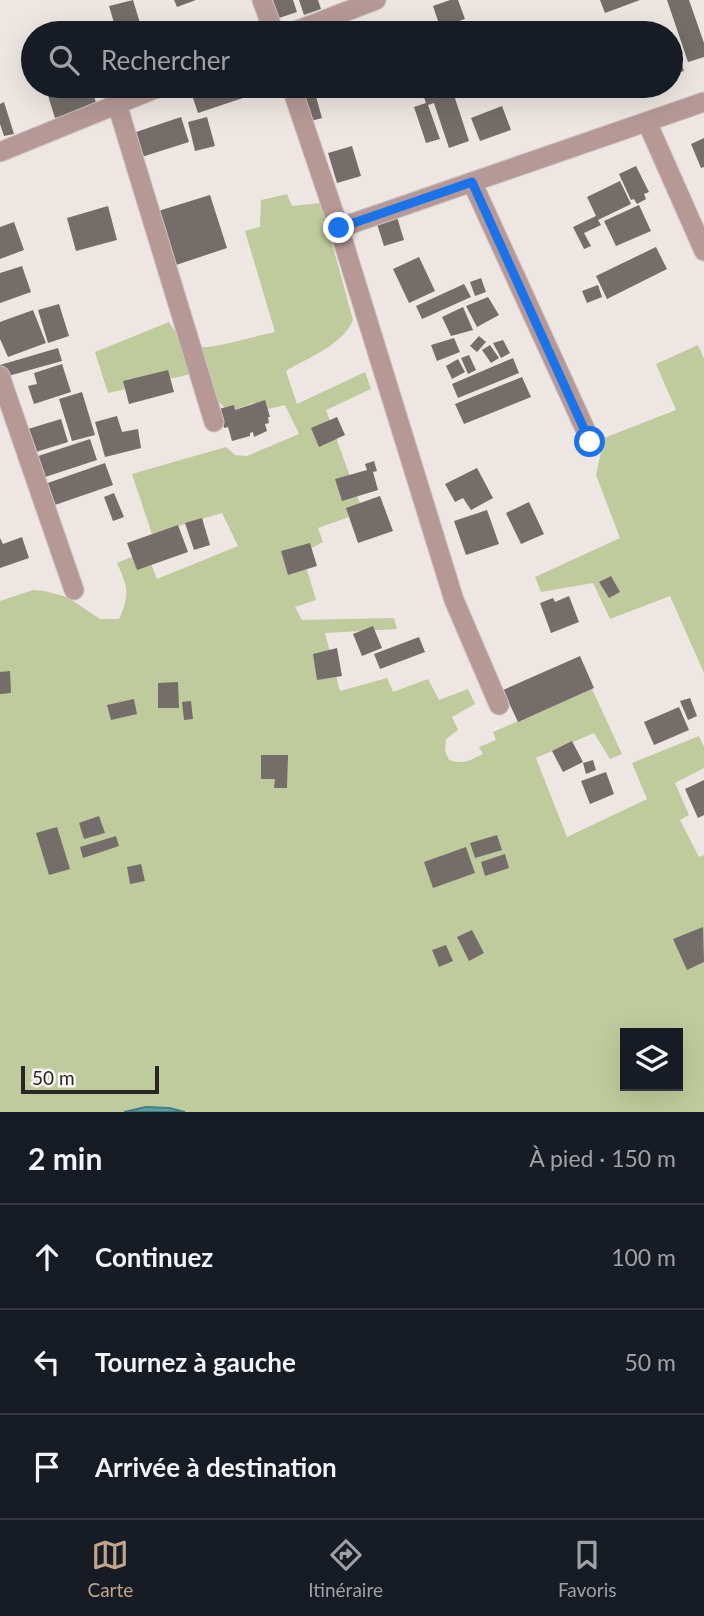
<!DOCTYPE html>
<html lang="fr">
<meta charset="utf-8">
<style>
:root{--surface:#171b24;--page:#242831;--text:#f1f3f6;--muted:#9ea1a6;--line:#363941;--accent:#c0a58c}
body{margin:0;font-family:Lato,sans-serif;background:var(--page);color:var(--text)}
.controls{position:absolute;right:21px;bottom:21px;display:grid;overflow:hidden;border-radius:0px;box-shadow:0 7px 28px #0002}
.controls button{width:63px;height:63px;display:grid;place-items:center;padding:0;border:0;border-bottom:2px solid var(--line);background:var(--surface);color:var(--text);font:35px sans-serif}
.scale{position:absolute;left:21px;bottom:18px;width:138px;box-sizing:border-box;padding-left:7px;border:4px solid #292625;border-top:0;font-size:19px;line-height:24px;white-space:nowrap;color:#292625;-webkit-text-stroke:5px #fbf3f0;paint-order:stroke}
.stop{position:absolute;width:21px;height:21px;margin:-16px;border:5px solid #1a73e8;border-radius:50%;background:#fff}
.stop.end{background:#1a73e8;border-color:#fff;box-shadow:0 2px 7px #0008}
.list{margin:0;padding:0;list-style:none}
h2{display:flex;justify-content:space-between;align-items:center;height:91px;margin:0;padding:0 28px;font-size:30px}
h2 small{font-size:23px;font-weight:400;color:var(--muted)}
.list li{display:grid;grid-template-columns:46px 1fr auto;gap:21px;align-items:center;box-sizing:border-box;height:105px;padding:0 28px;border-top:2px solid var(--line)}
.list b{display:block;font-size:26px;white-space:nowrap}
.list em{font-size:23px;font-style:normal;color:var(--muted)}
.icon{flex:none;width:38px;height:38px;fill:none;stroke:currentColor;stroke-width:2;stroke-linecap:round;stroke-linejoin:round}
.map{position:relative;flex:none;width:704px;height:1112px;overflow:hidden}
.search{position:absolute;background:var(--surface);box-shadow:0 7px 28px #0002;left:21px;right:21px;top:21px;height:77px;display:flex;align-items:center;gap:18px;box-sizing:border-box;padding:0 24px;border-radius:38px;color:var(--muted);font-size:26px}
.sheet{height:406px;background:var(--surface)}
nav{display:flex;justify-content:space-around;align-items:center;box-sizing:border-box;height:98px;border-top:2px solid var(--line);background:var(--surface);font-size:19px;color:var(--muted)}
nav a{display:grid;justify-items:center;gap:4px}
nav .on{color:var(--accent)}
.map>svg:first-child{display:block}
.green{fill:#bfcb9c;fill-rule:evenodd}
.water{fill:#53a2a8;stroke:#467d81;stroke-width:2}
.building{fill:#746d6a}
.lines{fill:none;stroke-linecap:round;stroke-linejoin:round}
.minor-casing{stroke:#cbc3c1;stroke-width:21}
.minor{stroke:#b69997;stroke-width:19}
.route{stroke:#1a73e8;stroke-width:9}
</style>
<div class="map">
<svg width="704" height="1112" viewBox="0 0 704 1112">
<rect width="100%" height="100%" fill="#eee6e3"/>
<path class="green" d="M287,194L292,206L321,203L353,320C343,345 307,358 286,371L297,404L365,372L371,389L326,410L363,512L318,528L323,542L302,553L316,600L295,607L302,620L394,618L397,629L325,633L340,691L387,678L393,692L428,679L439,700L468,689L475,704L452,717L458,730L446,739L445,751L449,760C462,765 471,760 483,754L479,747L496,740L493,732L592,689L622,754L610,759L594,733L536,758L567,837L647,799L632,763L699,736L704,747V768L675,783L689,815L680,820L699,857L704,855V1112H185L169,1108L146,1107L124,1112H0V601L33,590L44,591L67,597L100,619H119C130,595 128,587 117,563L146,551L157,579L238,546L222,513L152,534L132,474L226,447L235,455L247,456L299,434L285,405L259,411L253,403L229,412L217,400L204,371L108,393L95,352L169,322C175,334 190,346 204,347C216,348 260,335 275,332L245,231L260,227L261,200ZM625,1033H678V1086H625Z
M698,345L704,359V673L670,596L610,619L593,583L541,592L535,577L620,538L596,475L604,438L676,410L656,364Z"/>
<path class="water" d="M146,1107L169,1108L185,1112H124Z"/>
<path class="building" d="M133,0L143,33H117L109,6Z
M174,0H196L177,7Z
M257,0H293L297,12L264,23Z
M299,0H318L321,9L304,15Z
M450,0H458L465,19L440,27L433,6Z
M600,0H640L605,13Z
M667,0H689L704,43V57L688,62Z
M671,32L684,71L671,75Z
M45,86H91L97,106L55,118Z
M189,86H239L243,98L198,113Z
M302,86H313L322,118L296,125L287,90Z
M420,86H451L469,141L449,148L434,103L428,105L440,139L426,143L414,107L426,103Z
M519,86H536L521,91Z
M606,86H627L608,92Z
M4,102L14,134L4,136L0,124V104Z
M502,106L511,130L480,141L471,118Z
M181,117L189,142L129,161L121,137Z
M207,117L215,146L195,151L188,122Z
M704,138V167L701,168L691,144Z
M352,146L361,176L337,183L328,153Z
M636,166L649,192L644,194L646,199L637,204L634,199L631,200L619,174Z
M620,181L631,204L598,220L601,225L584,233L591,246L584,249L573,227L596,216L587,197Z
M210,195L227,248L173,266L155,212Z
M639,205L651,231L616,246L604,221Z
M108,206L117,240L76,251L67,218Z
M397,217L404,240L384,246L377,224Z
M14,222L24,250L0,259V227Z
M656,247L667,269L607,299L596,276Z
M419,257L435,291L409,303L393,269Z
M22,266L31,292L0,303V273Z
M481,278L486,292L475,296L470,282Z
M464,284L471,297L422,319L416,306Z
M598,285L602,297L587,303L582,291Z
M488,297L499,315L477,327L466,306Z
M59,304L69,336L48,343L38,310Z
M463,307L473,330L451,336L442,317Z
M33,310L46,343L8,357L0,339V322Z
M479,336L486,342L477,352L470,346Z
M454,338L460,352L437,361L431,345Z
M503,340L510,353L501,358L493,343Z
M490,345L499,358L491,363L482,350Z
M58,348L62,361L1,378L0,365Z
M469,355L476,370L468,374L461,358Z
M513,358L519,373L458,398L452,384Z
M458,359L465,372L452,379L446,366Z
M62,364L71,392L34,404L28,386L37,384L34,373Z
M168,370L174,392L129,404L123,381Z
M522,377L531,397L464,424L455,404Z
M82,392L95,435L72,441L59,399Z
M265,400L270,417H268L269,423L265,424L267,431L254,437L253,432L250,433V436L232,441L228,427L224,428L219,409L234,405L235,410Z
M117,416L122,432L138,429L141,448L105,457L95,422Z
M337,417L345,435L319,447L311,428Z
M61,419L68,442L36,452L28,429Z
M90,439L97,460L33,481L26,460Z
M374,461L377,471L373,472L378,490L342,501L335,479L367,470L365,464Z
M105,463L113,485L49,507L42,485Z
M477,468L493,498L471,510L463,498L455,502L445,484Z
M114,493L124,517L113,521L104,497Z
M380,496L393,531L358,543L346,508Z
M529,502L544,534L521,544L506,513Z
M487,510L499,544L466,555L454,521Z
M202,518L210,545L194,550L185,523Z
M178,525L188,552L137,570L127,543Z
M22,537L29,558L0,568V538L3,544Z
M310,543L317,566L288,575L281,551Z
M611,576L620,592L609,598L599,582Z
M569,596L579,622L551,633L540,603L553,598L555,602Z
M373,626L382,648L362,656L353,634Z
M419,637L425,652L380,669L374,654Z
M337,648L342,676L317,680L313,654Z
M580,656L594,688L518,722L503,690Z
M10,671L11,693L0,694V672Z
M178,682L179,708H158V683Z
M690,698L697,716L688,720L680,701Z
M134,699L137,714L111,720L107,705Z
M191,701L193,719L184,720L182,702Z
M679,707L689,730L654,745L644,722Z
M572,741L583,762L563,772L552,751Z
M261,755H288L287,788H274L275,779H261Z
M593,760L596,770L586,774L583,763Z
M606,772L614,794L590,804L581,781Z
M704,780V815L698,818L685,789Z
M99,816L105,833L84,839L79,823Z
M57,827L70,869L49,875L36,833Z
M497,835L502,850L475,858L470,843Z
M116,836L119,846L83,858L80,847Z
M466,847L475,873L433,888L424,862Z
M505,854L509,868L485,876L481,862Z
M141,864L145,881L130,884L127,867Z
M703,927L704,962L687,970L673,939Z
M472,930L484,953L469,961L457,937Z
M446,945L453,961L439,967L432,950Z"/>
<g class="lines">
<g class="minor-casing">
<path id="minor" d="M262,0L274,33
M290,33L376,0
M291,86L339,228L454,600L499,705
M117,104L214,422
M647,122L704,251
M0,152L162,86
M472,182L591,442
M339,228L704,102
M0,376L74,590"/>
</g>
<use href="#minor" class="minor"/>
</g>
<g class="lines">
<path class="route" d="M339,228L472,182L590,442"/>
</g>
</svg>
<div class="controls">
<button><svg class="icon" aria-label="layers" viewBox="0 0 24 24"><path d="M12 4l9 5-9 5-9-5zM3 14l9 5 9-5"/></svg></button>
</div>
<div class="scale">50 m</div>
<div class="stop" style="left:590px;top:442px"></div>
<div class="stop end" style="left:339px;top:228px"></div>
<div class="search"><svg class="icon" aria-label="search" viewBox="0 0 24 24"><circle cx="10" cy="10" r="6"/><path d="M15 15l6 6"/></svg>Rechercher</div>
</div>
<section class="sheet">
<h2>2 min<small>À pied · 150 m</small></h2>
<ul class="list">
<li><svg class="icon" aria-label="ahead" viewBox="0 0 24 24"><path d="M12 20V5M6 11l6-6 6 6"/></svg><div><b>Continuez</b></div><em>100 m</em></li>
<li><svg class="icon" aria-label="left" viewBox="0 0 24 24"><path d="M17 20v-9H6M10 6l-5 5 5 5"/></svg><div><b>Tournez à gauche</b></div><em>50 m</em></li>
<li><svg class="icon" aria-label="arrive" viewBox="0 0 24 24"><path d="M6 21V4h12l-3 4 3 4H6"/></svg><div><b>Arrivée à destination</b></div></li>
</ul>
</section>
<nav>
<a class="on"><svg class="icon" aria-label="map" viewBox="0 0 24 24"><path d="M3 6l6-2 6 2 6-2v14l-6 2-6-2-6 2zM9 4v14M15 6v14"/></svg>Carte</a>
<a><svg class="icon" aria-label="directions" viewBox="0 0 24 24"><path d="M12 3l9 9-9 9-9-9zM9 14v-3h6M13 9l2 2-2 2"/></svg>Itinéraire</a>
<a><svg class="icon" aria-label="saved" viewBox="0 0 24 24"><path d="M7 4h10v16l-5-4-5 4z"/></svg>Favoris</a>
</nav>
